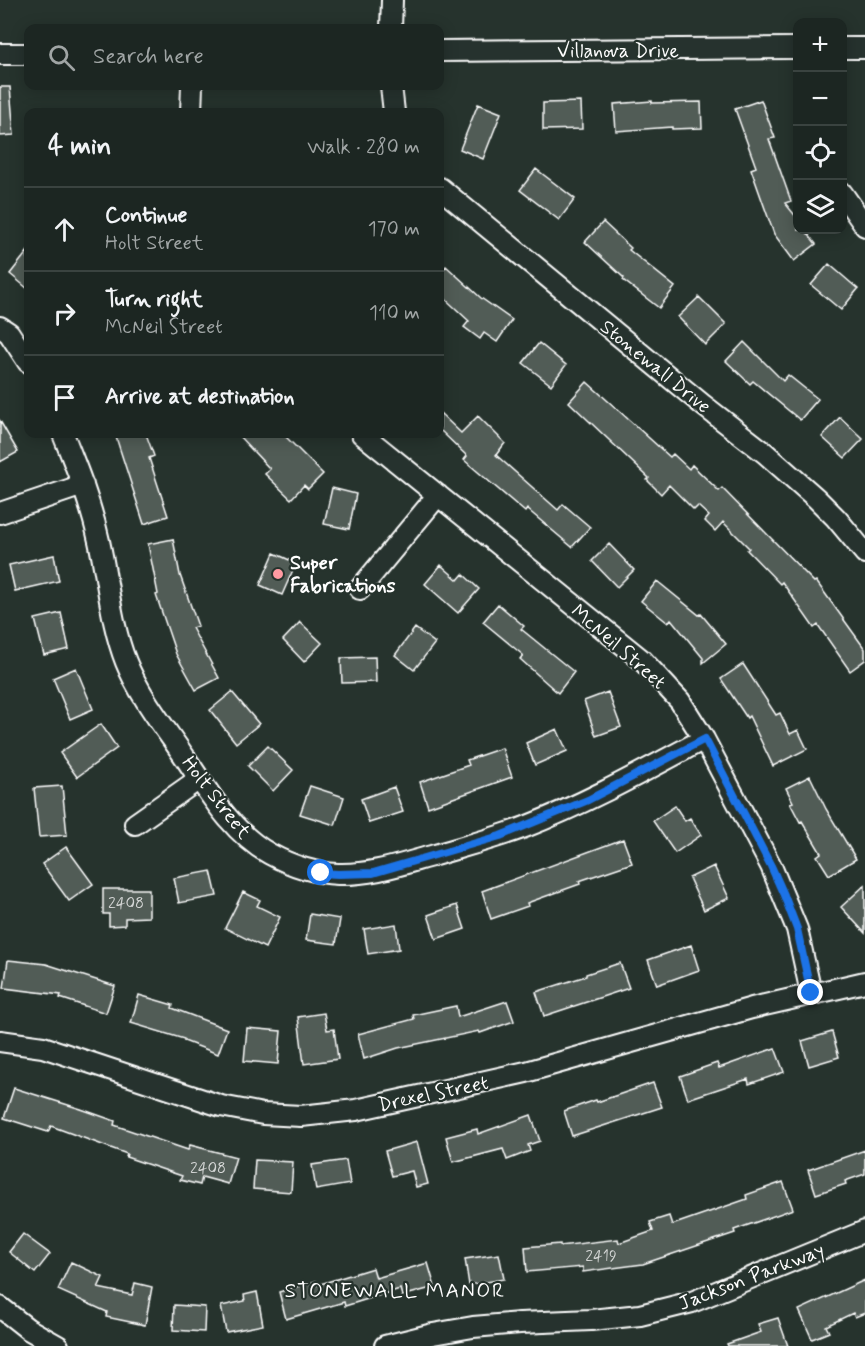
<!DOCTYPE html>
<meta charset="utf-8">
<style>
:root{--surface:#1c2622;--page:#29322f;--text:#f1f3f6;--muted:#a0a5a5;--line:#3a4340}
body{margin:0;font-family:Mynerve,sans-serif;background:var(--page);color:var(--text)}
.controls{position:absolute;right:18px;top:18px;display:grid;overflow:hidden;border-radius:12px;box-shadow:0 3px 15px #0003}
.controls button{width:54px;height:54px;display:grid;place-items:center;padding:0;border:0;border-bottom:2px solid var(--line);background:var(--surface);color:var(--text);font:30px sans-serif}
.stop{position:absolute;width:18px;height:18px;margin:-14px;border:4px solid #1a73e8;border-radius:50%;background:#fff}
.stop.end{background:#1a73e8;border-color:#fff;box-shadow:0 2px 6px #0008}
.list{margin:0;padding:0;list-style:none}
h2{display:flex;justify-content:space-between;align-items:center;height:78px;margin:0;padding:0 24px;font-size:26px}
h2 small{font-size:20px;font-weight:400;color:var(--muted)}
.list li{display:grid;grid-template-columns:39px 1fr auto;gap:18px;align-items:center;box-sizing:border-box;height:84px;padding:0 24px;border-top:2px solid var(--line)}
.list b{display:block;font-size:22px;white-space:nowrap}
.list p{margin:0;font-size:20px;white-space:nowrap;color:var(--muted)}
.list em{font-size:20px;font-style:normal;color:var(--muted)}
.icon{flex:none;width:33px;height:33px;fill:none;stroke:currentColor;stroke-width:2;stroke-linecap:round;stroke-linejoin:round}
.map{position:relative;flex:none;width:865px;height:1346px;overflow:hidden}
.search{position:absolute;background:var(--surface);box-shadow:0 3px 15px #0003;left:24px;top:24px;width:420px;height:66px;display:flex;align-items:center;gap:15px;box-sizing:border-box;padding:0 21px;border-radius:12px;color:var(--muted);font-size:22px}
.panel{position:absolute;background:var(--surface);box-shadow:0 3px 15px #0003;left:24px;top:108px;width:420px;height:330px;border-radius:12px}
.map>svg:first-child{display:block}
.building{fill:#515c57;stroke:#fff;stroke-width:1.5}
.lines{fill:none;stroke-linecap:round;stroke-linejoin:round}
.minor-casing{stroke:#fff;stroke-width:24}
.minor{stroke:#26332d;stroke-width:20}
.route{stroke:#1a73e8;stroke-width:8}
.poi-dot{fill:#ff9aa2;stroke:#26332d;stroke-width:2}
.labels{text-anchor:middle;stroke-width:4.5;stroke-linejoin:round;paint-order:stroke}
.number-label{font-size:16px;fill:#d4d6d5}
.street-label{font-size:20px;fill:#fff;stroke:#26332d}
.poi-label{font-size:20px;font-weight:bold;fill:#fff;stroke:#26332d;text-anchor:start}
.neighbourhood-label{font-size:21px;letter-spacing:1.5px;fill:#fff;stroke:#26332d}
</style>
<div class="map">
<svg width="865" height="1346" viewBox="0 0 865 1346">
<rect width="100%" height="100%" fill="#26332d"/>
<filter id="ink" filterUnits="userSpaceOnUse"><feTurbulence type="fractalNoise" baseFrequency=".0167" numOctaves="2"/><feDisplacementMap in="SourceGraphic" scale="12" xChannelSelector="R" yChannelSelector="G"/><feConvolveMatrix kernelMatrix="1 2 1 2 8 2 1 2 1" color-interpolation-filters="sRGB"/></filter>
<g filter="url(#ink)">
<path class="building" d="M0,87H10L14,135L0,136Z
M761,100L775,138L769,139L791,201L785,203L798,219V230H805L816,244L794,261L774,234L751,169L756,167L735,109Z
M652,101V103L701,102L702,128L672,129V127L616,131L614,104Z
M581,102L582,129L543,130V103Z
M478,104L501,113L483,159L460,149Z
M536,169L575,199L559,220L520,190Z
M603,222L631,248L629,250L675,287L659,308L623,280L624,278L585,242Z
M28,251V289L10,274Z
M829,264L858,289L841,310L811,285Z
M446,266L481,298L512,320L497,342L484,333L480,339L464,327L469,321L440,294V273Z
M699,297L726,324L705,345L678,317Z
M744,342L783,381L788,375L818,399L800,420L753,381L750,384L726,361Z
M539,343L566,365L551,385L523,363Z
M587,382L670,457L673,454L689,469L692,465L719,491L722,488L814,582L816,581L865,649V660L850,671L818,625L814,628L782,582L780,584L747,550L749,548L723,522L715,531L705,521L709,516L698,506L694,510L669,485L661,494L647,480L649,478L569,402Z
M440,413L461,433L478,416L505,443L496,455L558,510L563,504L590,527L572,547L527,509L525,512L464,460L467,456L440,430Z
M840,417L863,439L845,458L822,437Z
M0,421L18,452L0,462Z
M115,434H146L154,456L149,458L168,516L144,524Z
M237,434H283L323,474L308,489L304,485L291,499L265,474L270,469Z
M332,488L356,494L349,529L324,524Z
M173,539L180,575L198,626L192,628L219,678L196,690L176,654L156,595L158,594L148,544Z
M609,544L634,570L617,587L592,561Z
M274,553L296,563L282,595L260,585Z
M54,555L59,581L15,591L9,565Z
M441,565L458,580L463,574L479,589L458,613L425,584Z
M657,581L699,615L701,614L726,644L703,663V658L671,619L668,623L641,601Z
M498,604L524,626L521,629L574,672L558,693L520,659L523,655L483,622Z
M61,613L69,649L44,655L35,619Z
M300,622L322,643L304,662L283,640Z
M415,628L435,643L414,670L395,655Z
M375,657L376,682L342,683L341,658Z
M743,664L776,715L780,713L790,734L798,730L807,749L773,766L749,716L747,718L721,679Z
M76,668L93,709L70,719L53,678Z
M232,692L259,724L236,743L210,710Z
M608,692L621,727L596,736L584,701Z
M101,724L117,748L77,777L60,753Z
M557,729L567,751L535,765L526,743Z
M268,746L293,770L273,791L248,766Z
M502,748L512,777L428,807L420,782L469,765L467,760Z
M810,776L826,809L856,859L829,875L817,856L821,853L802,821L800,822L790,803L793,802L786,788Z
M62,786L67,835L39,837L34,788Z
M310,786L344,797L335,825L300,814Z
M394,787L403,812L369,823L361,799Z
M675,806L685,821L690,818L701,835L675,853L653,821Z
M623,839L632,863L579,881L580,884L527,903L528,906L491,919L482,891Z
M66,847L93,884L69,901L42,864Z
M714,866L729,898L704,910L689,878Z
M211,871L217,896L179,903L174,878Z
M865,885V933L841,907Z
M103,889H149V917L125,918V925L109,926V914H103Z
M243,892L260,900L257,906L280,917L265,948L225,928Z
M457,905L465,929L436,939L428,915Z
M310,914L340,919L336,944L306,940Z
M396,924L399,949L368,954L364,929Z
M691,945L699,970L657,985L648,960Z
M8,960L46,964L115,986L106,1013L60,998L61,995L4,988Z
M620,963L629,988L544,1016L536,992L586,976V974Z
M139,995L173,1005L172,1008L227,1029L218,1054L184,1041V1039L131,1023Z
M507,1001L514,1021L480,1033L479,1031L398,1048L364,1059L358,1034L414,1019L413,1015L456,1006L458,1017Z
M324,1013L327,1030L334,1029L338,1059L304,1064L298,1017Z
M247,1028L281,1031L278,1064L244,1061Z
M832,1032L839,1057L809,1066L802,1041Z
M775,1048L784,1072L749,1084L748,1079L688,1099L680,1076L717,1063L719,1068Z
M653,1083L662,1107L572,1136L564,1111L596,1100L597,1102Z
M14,1088L81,1109L115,1121L114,1125L188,1150L190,1145L236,1157L228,1184L202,1177L200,1185L180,1180L182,1176L126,1157L127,1154L51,1126L48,1132L4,1118Z
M531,1115L540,1141L528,1145L530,1151L507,1160L503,1149L453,1162L446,1137L477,1129L478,1134Z
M417,1142L428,1184L416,1187L412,1171L392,1176L385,1151Z
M865,1150V1174L845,1181L846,1184L816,1194L808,1170Z
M255,1160L293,1162L291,1192L253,1189Z
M346,1160L350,1184L316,1190L312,1165Z
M783,1182L793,1209L734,1230L735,1233L643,1264L583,1272V1267L527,1272L525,1247L560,1244V1246L618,1239L619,1243L653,1231L650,1222L669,1216L672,1225L747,1199L746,1195Z
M23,1234L50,1254L35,1273L9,1252Z
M499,1254L504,1279L469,1285L465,1259Z
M71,1262L103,1277L98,1288L132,1295L135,1283L152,1287L145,1325L106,1317L107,1312L58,1290Z
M428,1263L435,1287L402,1296L400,1289L345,1306L344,1302L286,1319L279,1292L316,1281L317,1285L373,1268L376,1278Z
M865,1280V1313L855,1317L853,1313L826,1326L829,1332L812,1339L799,1310Z
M257,1292L263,1325L226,1332L221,1306L245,1301L244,1295Z
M174,1305L205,1307L204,1332L173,1330Z
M778,1318L788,1346H728L727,1344L761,1332L758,1324Z"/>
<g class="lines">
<g class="minor-casing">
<path id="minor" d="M391,28L392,0
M842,48H865
M440,51L798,48
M0,54H28
M391,86L394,112
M191,112L192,86
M440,188L703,405L765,453L816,498L836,518L865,553
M842,193L865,226
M0,327L9,333L28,362
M63,434C77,469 91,504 99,541C108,581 111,624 126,662C140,697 165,728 186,759C209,793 233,834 270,854C290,865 314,873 338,874C372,875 402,864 435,855C465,846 496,838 525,827C587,803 646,770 704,739
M362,434L642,660L680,701L704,739L771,866L797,929L811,993
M0,513L83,485
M360,589L438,495
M135,824L199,779
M0,1041L43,1047L221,1106L263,1114L301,1116L356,1110L526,1072L752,1008L865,982
M0,1307L28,1329L58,1346
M385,1346L433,1334L473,1327L520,1323L591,1320L640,1315L692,1302L865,1231"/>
</g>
<use href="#minor" class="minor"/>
</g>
</g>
<g class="lines" filter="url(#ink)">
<path class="route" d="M321,873L338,874L373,873L500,836L588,800L705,739L771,866L784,895L797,929L811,993"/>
</g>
<circle class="poi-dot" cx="278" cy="574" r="6"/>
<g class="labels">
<g class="number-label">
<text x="126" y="908">2408</text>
<text x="208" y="1173">2408</text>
<text x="601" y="1261">2419</text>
</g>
<g class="street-label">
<text x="618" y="57">Villanova Drive</text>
<text transform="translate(656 366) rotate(39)" y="7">Stonewall Drive</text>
<text transform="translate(619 646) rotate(41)" y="7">McNeil Street</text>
<text transform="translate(217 797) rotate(52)" y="7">Holt Street</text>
<text transform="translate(433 1093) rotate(-12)" y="7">Drexel Street</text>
<text transform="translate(751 1276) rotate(-21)" y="7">Jackson Parkway</text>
</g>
<g class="poi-label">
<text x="290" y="569">Super<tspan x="290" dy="23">Fabrications</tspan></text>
</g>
<g class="neighbourhood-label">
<text x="395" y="1297">STONEWALL MANOR</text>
</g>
</g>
</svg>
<div class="controls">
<button>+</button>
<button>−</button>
<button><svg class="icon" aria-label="locate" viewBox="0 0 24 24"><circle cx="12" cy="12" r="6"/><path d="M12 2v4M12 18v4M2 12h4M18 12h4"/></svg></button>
<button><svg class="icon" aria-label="layers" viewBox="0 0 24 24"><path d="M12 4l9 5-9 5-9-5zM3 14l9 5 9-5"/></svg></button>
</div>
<div class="stop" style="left:321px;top:873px"></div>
<div class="stop end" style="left:811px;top:993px"></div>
<div class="search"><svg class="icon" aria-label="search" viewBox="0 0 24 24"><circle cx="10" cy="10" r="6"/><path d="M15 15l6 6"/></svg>Search here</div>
<section class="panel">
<h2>4 min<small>Walk · 280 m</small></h2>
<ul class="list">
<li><svg class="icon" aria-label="ahead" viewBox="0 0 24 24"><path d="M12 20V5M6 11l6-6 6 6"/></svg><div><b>Continue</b><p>Holt Street</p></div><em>170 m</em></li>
<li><svg class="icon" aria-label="right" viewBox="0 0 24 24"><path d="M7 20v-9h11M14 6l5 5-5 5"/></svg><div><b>Turn right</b><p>McNeil Street</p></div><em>110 m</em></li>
<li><svg class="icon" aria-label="arrive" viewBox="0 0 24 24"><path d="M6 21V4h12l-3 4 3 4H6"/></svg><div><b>Arrive at destination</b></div></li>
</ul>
</section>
</div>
